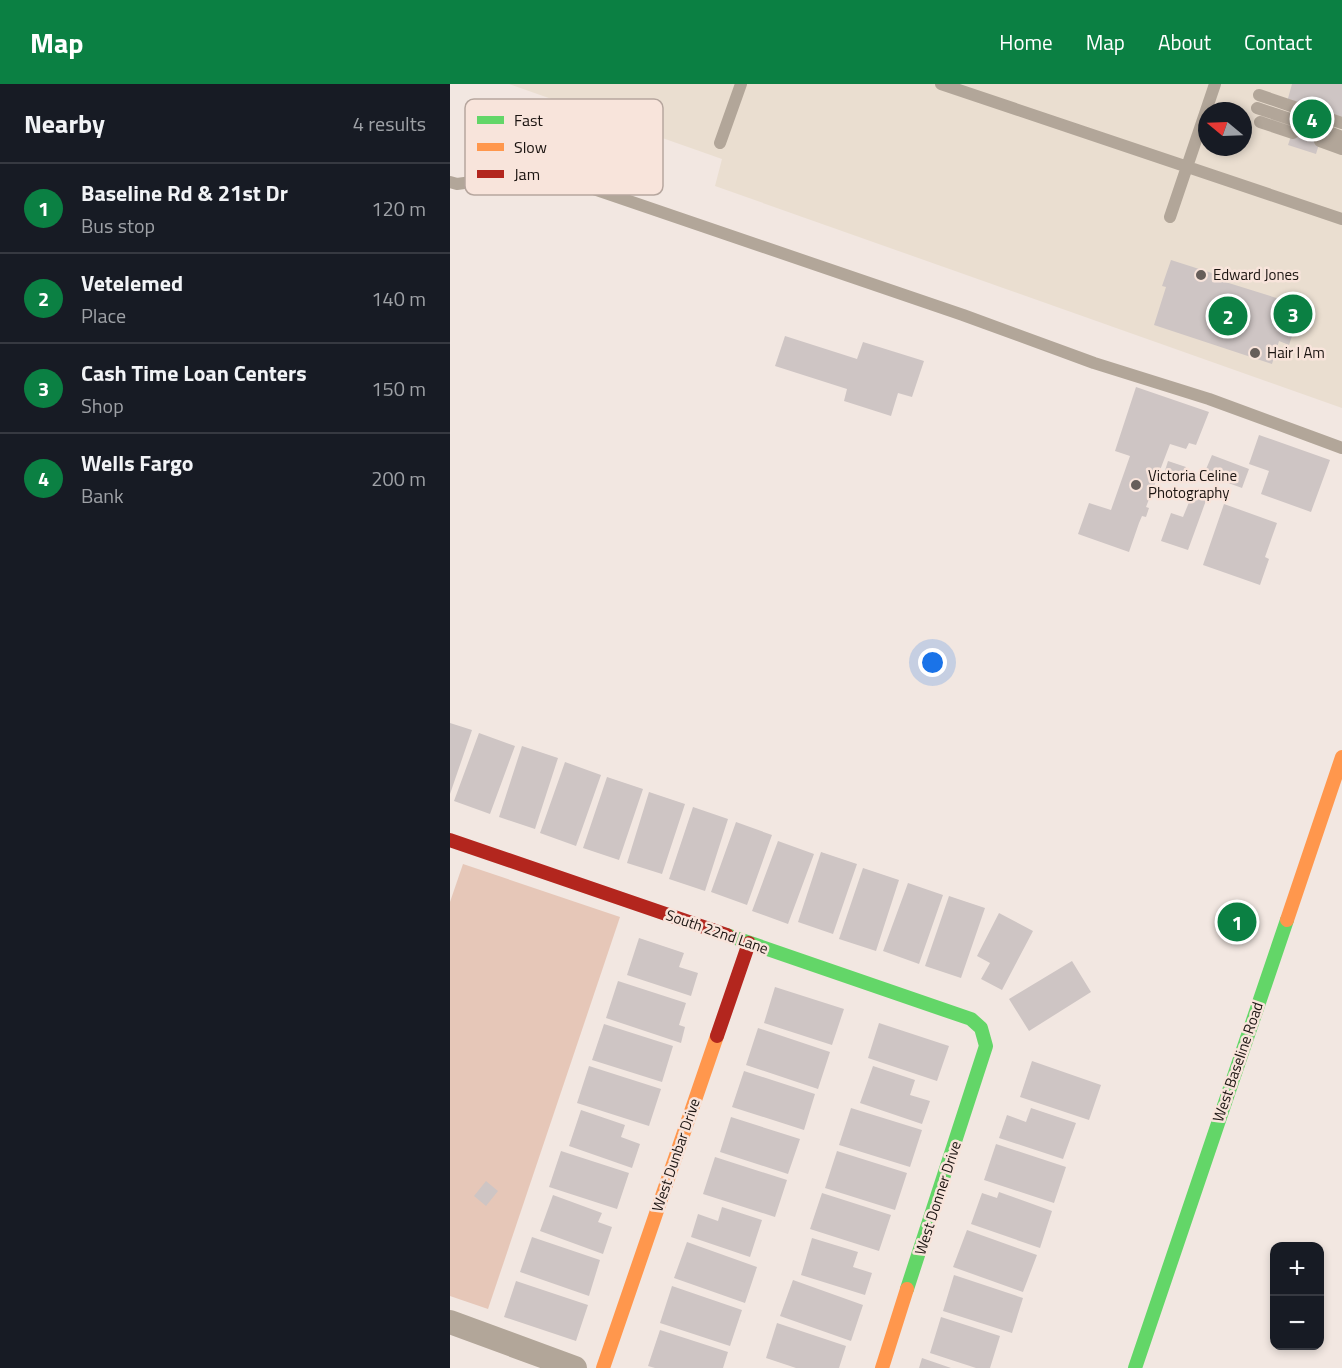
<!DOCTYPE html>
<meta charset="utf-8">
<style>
:root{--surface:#171b24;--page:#242831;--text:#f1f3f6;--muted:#9ea1a6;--line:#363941;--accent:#0b8043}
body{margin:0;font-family:"Titillium Web",sans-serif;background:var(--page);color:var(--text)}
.controls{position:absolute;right:18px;bottom:18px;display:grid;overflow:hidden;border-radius:12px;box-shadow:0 3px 9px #0003}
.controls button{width:54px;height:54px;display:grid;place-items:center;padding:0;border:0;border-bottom:2px solid var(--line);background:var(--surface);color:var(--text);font:30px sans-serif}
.compass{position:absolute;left:748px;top:18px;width:54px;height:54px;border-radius:50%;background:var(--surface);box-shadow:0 3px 9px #0003;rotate:289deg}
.you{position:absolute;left:483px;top:579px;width:21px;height:21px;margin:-15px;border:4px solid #fff;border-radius:50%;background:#1a73e8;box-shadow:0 0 0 9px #1a73e833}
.badge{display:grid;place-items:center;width:39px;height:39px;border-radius:50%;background:var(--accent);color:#fff;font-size:20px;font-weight:700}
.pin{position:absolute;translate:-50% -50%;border:3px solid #fff;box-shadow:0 2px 6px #0006}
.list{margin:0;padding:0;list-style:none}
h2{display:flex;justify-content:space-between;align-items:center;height:78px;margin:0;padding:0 24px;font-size:26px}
h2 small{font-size:20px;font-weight:400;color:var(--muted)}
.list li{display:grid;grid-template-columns:39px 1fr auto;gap:18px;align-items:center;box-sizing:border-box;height:90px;padding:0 24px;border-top:2px solid var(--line)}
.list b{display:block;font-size:22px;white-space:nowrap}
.list p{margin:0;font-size:20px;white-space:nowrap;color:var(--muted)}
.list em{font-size:20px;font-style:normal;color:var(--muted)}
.map{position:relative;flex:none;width:892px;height:1284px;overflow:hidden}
header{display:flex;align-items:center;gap:36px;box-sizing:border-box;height:84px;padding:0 30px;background:var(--accent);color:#fff}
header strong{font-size:28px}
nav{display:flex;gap:33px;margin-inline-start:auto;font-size:21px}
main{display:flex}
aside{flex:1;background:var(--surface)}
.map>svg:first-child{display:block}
.commercial{fill:#eaded0;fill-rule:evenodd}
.green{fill:#e6c7b8}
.building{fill:#cec5c4}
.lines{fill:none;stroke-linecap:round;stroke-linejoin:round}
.lane{stroke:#b2a699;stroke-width:12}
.street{stroke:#b2a699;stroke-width:24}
.fast{stroke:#63d668;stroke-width:14}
.slow{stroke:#ff974d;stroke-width:14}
.jam{stroke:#b3261e;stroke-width:14}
.poi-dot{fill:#665e5a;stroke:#f8e4db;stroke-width:2}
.labels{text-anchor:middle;stroke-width:5;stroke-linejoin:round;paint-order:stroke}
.poi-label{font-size:15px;fill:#1b1411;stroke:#f8e4db;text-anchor:start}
.street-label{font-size:15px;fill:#1b1411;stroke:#f8e4db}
.key{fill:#f8e4db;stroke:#b6a69e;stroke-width:1.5}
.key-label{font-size:16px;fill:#1b1411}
</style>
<header>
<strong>Map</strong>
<nav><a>Home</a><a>Map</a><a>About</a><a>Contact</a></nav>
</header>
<main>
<aside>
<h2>Nearby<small>4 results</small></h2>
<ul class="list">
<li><span class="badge">1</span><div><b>Baseline Rd &amp; 21st Dr</b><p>Bus stop</p></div><em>120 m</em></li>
<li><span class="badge">2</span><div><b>Vetelemed</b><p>Place</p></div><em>140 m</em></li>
<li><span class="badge">3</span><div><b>Cash Time Loan Centers</b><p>Shop</p></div><em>150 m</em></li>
<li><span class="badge">4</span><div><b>Wells Fargo</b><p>Bank</p></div><em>200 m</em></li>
</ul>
</aside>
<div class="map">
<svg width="892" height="1284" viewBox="0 0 892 1284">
<rect width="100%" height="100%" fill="#f2e7e1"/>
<path class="commercial" d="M59,0H892V324L265,102L272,75ZM757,27H793V63H757Z"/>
<path class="green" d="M13,780L170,833L38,1225L0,1212V818Z"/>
<path class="building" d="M842,0H892V36L878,31L866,70L838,61L851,22L837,18Z
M721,176L771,192L769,196L852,222L839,261L829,257L822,280L704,241L716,203L712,202Z
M335,252L407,275L413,258L474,277L462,313L448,309L441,332L394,317L397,305L325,282Z
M686,303L759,328L746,361L739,359L736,365L720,360L696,423L699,424L696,433L692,432L689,439L679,468L628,450L639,419L661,426L680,372L665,367Z
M809,351L880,376L861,428L811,410L819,387L799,380Z
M762,371L799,385L792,404L754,390Z
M718,377L736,383L731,399L713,393Z
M744,406L758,411L738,466L711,457L721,429L733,433Z
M774,420L827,439L815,473L819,475L810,501L753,481Z
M0,639L22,646L0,710Z
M29,649L65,662L40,730L4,717Z
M72,662L108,674L85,745L49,733Z
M115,678L151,691L126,762L90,749Z
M157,693L193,705L169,776L133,764Z
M199,708L235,720L212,790L177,779Z
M243,723L278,735L255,807L219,795Z
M286,738L322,751L297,821L261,808Z
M328,757L364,770L338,840L302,827Z
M371,768L407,780L383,850L348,838Z
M413,784L449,796L426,867L389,855Z
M458,799L493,811L469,880L433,867Z
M499,812L535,824L511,894L475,882Z
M788,828L792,830L788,842L783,841Z
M549,829L583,847L552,906L531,895L540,879L527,872Z
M189,854L234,869L229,883L248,889L241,912L177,891Z
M622,877L641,908L579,947L559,915Z
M168,897L236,919L229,941L235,943L231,959L156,934Z
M325,903L394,925L382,961L314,939Z
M429,939L499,962L487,997L418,974Z
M154,940L223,962L212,998L142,976Z
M308,944L380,968L368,1005L296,981Z
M582,977L651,1001L639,1036L570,1013Z
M139,982L211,1005L199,1042L127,1019Z
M423,982L465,996L460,1011L480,1017L472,1040L410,1019Z
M294,987L365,1010L354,1046L282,1023Z
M401,1024L472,1046L460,1083L389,1061Z
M581,1024L626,1039L613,1075L549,1054L557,1031L576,1038Z
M131,1026L175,1041L171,1053L190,1060L182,1084L119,1062Z
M281,1033L350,1055L338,1090L270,1068Z
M546,1060L616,1083L604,1119L534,1096Z
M111,1067L179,1089L167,1125L99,1103Z
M387,1067L457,1089L445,1126L375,1104Z
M265,1073L337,1096L325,1133L253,1110Z
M36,1097L48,1107L36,1122L24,1112Z
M549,1108L602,1127L590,1164L521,1140L532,1109L547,1114Z
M372,1109L441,1131L429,1167L360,1145Z
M103,1111L152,1129L148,1138L162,1143L153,1170L90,1147Z
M272,1123L312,1136L300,1173L241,1153L248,1130L268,1137Z
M517,1146L587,1171L573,1208L503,1183Z
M82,1153L150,1176L139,1212L70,1188Z
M362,1154L408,1168L403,1183L422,1189L415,1211L351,1191Z
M237,1158L307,1183L295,1219L224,1194Z
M504,1191L573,1214L562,1249L493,1227Z
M343,1196L413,1221L401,1257L330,1232Z
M66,1197L138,1221L126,1257L54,1233Z
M222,1202L292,1226L280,1262L210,1239Z
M491,1233L550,1252L540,1284H526L480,1269Z
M327,1239L396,1262L389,1284H346L316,1274Z
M210,1246L278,1268L273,1284H205L198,1282Z
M472,1274L501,1284H469Z"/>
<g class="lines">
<path class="lane" d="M491,0L892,135
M809,11L850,25
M807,24L846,37
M877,34L892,39
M810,38L843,49
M873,46L892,53
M870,57L892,65
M270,59L291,0
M0,98L7,100L94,88L513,231L644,279L759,315L892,364
M720,133L765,0"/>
<path class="street" d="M0,1238L125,1284"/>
<path class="fast" d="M277,851L521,935L531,944L536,962L457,1205
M685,1284L837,836"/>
<path class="slow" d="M837,836L892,673
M153,1284L267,952
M432,1284L457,1205"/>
<path class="jam" d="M0,756L277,851
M267,952L299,859"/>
</g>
<g class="poi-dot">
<circle cx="751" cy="191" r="6"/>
<circle cx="805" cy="269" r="6"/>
<circle cx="686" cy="401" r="6"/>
</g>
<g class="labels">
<g class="poi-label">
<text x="763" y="196">Edward Jones</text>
<text x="817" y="274">Hair I Am</text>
<text x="698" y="397">Victoria Celine<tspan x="698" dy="17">Photography</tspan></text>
</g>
<g class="street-label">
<text transform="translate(267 848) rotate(19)" y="5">South 22nd Lane</text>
<text transform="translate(788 978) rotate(-71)" y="5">West Baseline Road</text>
<text transform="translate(226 1071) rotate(-71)" y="5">West Dunbar Drive</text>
<text transform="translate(488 1114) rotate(-72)" y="5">West Donner Drive</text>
</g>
</g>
<rect x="15" y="15" width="198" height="96" rx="9" class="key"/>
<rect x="27" y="32" width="27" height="8" fill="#63d668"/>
<rect x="27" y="59" width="27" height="8" fill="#ff974d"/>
<rect x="27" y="86" width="27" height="8" fill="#b3261e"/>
<g class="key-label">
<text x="64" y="42">Fast</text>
<text x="64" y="69">Slow</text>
<text x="64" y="96">Jam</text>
</g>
</svg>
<div class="controls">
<button>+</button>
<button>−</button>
</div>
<svg class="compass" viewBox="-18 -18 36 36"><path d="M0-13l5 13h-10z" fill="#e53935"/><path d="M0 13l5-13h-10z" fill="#9ea1a6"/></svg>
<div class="you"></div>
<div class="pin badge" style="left:787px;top:838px">1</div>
<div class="pin badge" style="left:778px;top:232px">2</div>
<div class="pin badge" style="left:843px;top:230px">3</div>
<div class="pin badge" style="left:862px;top:35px">4</div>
</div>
</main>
